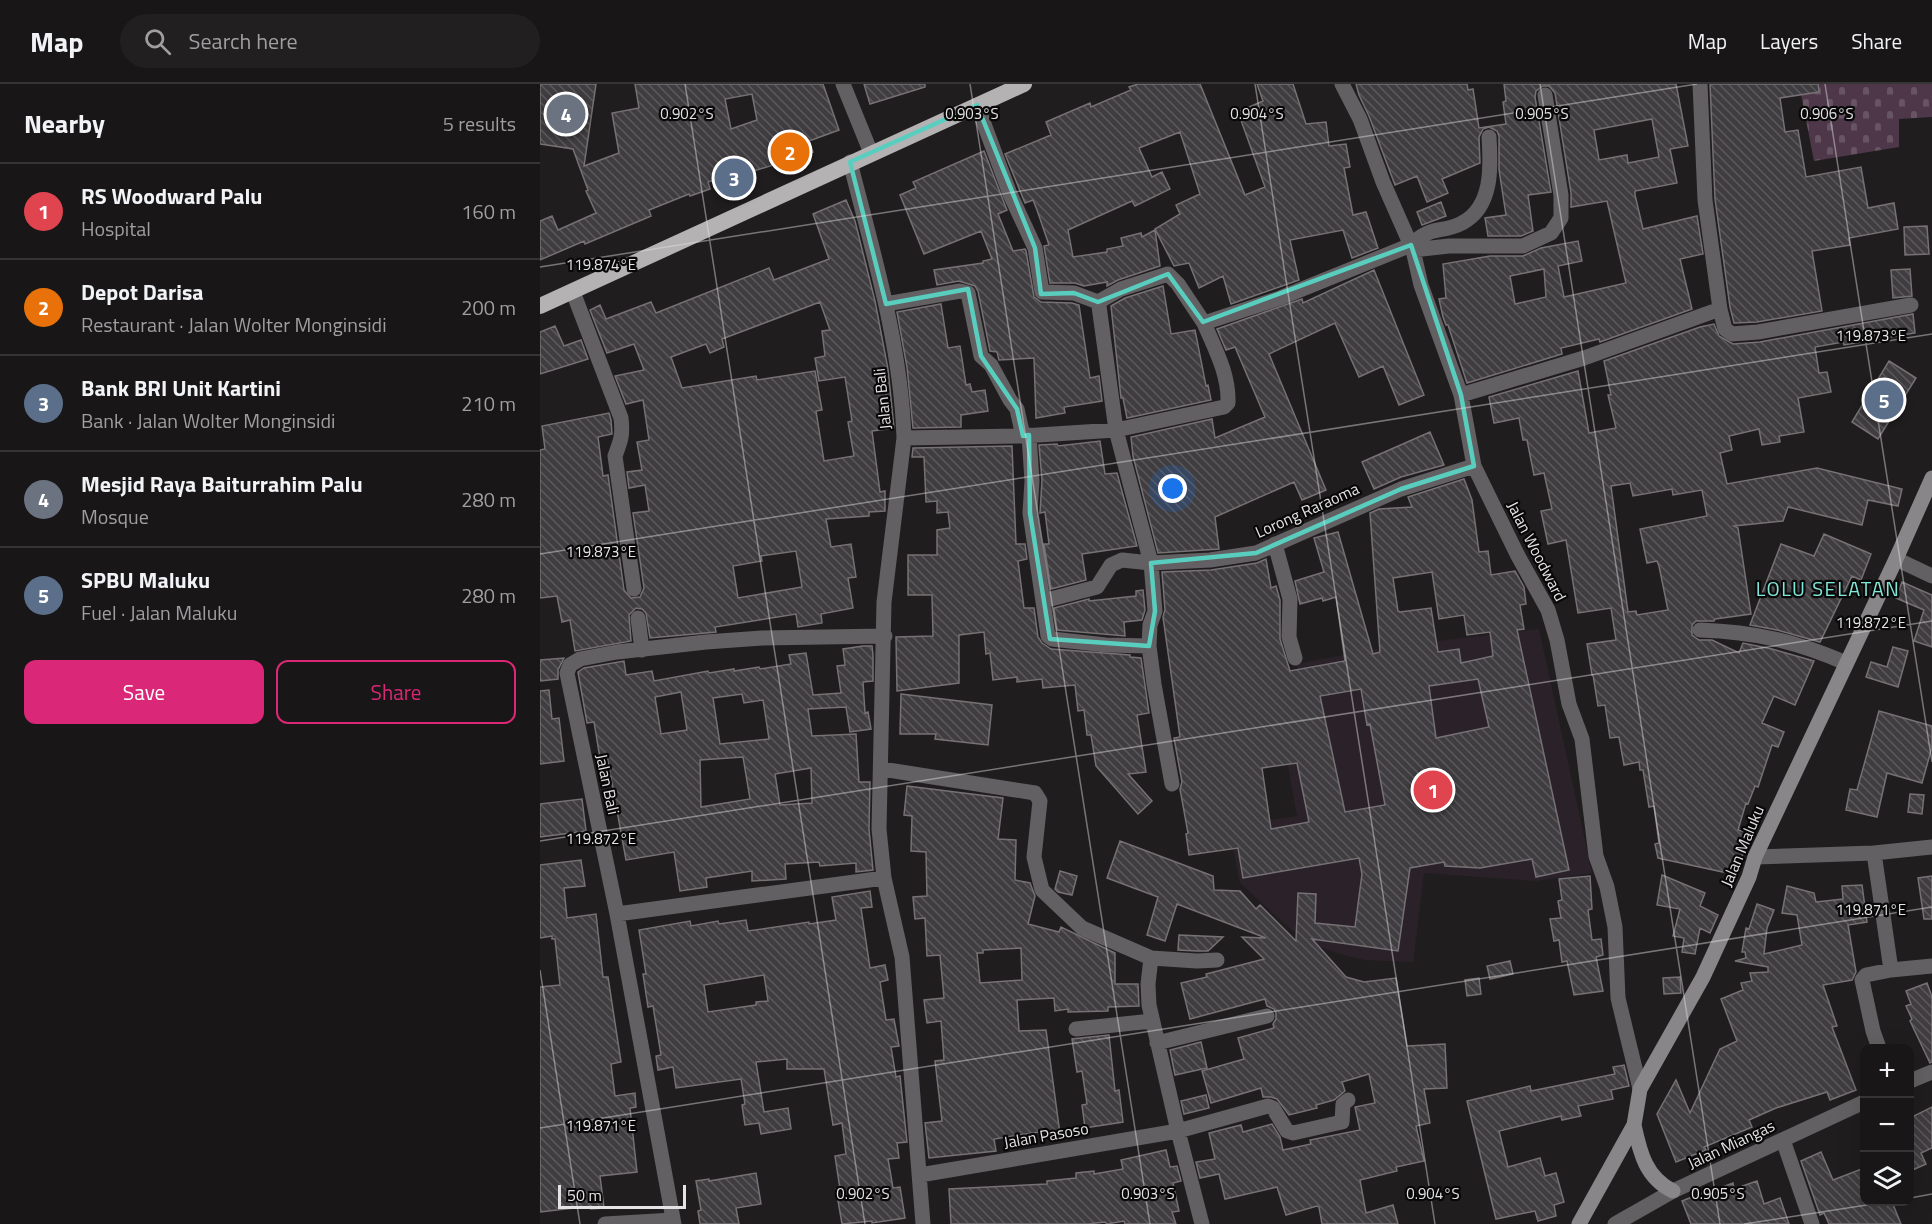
<!DOCTYPE html>
<meta charset="utf-8">
<style>
:root{--surface:#181617;--page:#211f20;--text:#f1f3f6;--muted:#9f9fa1;--line:#363536;--accent:#db2777}
body{margin:0;font-family:"Titillium Web",sans-serif;background:var(--page);color:var(--text)}
.controls{position:absolute;right:18px;bottom:18px;display:grid;overflow:hidden;border-radius:12px;box-shadow:0 6px 24px #0002}
.controls button{width:54px;height:54px;display:grid;place-items:center;padding:0;border:0;border-bottom:2px solid var(--line);background:var(--surface);color:var(--text);font:30px sans-serif}
.scale{position:absolute;left:18px;bottom:15px;width:128px;box-sizing:border-box;padding-left:6px;border:3px solid #e5e3e4;border-top:0;font-size:16px;line-height:21px;white-space:nowrap;color:#e5e3e4;-webkit-text-stroke:4px #090808;paint-order:stroke}
.you{position:absolute;left:633px;top:405px;width:21px;height:21px;margin:-15px;border:4px solid #fff;border-radius:50%;background:#1a73e8;box-shadow:0 0 0 9px #1a73e833}
.badge{display:grid;place-items:center;width:39px;height:39px;border-radius:50%;background:var(--accent);color:#fff;font-size:20px;font-weight:700}
.pin{position:absolute;translate:-50% -50%;border:3px solid #fff;box-shadow:0 2px 6px #0006}
.list{margin:0;padding:0;list-style:none}
h2{display:flex;justify-content:space-between;align-items:center;height:78px;margin:0;padding:0 24px;font-size:26px}
h2 small{font-size:20px;font-weight:400;color:var(--muted)}
.list li{display:grid;grid-template-columns:39px 1fr auto;gap:18px;align-items:center;box-sizing:border-box;height:96px;padding:0 24px;border-top:2px solid var(--line)}
.list b{display:block;font-size:22px;white-space:nowrap}
.list p{margin:0;font-size:20px;white-space:nowrap;color:var(--muted)}
.list em{font-size:20px;font-style:normal;color:var(--muted)}
.actions{display:flex;gap:12px;padding:18px 24px}
.actions a{flex:1;padding:14px 0;border:2px solid var(--accent);border-radius:12px;text-align:center;font-size:21px;color:var(--accent)}
.actions .main{background:var(--accent);color:#fff}
.icon{flex:none;width:33px;height:33px;fill:none;stroke:currentColor;stroke-width:2;stroke-linecap:round;stroke-linejoin:round}
.map{position:relative;flex:none;width:1392px;height:1140px;overflow:hidden}
header{display:flex;align-items:center;gap:36px;box-sizing:border-box;height:84px;padding:0 30px;background:var(--surface);border-bottom:2px solid var(--line)}
header strong{font-size:28px}
nav{display:flex;gap:33px;margin-inline-start:auto;font-size:21px}
.search{width:420px;height:54px;background:var(--page);display:flex;align-items:center;gap:15px;box-sizing:border-box;padding:0 21px;border-radius:33px;color:var(--muted);font-size:22px}
main{display:flex}
aside{flex:1;background:var(--surface)}
.map>svg:first-child{display:block}
.built{fill:#2b2229}
.cemetery{fill:url(#cemetery-stones)}
.building{fill:url(#building-back-hatch);stroke:#757174;stroke-width:1.5;fill-rule:evenodd}
.lines{fill:none;stroke-linecap:round;stroke-linejoin:round}
.minor{stroke:#626062;stroke-width:15}
.tertiary{stroke:#626062;stroke-width:15}
.secondary{stroke:#898689;stroke-width:15}
.trunk{stroke:#b5b2b4;stroke-width:16}
.marked{fill:none;stroke:#59cebf;stroke-width:4.5;stroke-linejoin:round}
.ticks{fill:none;stroke:#e5e3e4;stroke-width:1.5;stroke-opacity:0.45}
.labels{text-anchor:middle;stroke-width:4.5;stroke-linejoin:round;paint-order:stroke}
.street-label{font-size:16px;fill:#e5e3e4;stroke:#090808}
.quarter-label{font-size:20px;letter-spacing:1.5px;fill:#81e9da;stroke:#090808}
.ticks-label{font-size:15px;text-anchor:middle;fill:#e5e3e4;stroke:#090808;stroke-width:4.5;stroke-linejoin:round;paint-order:stroke}
</style>
<header>
<strong>Map</strong>
<div class="search"><svg class="icon" aria-label="search" viewBox="0 0 24 24"><circle cx="10" cy="10" r="6"/><path d="M15 15l6 6"/></svg>Search here</div>
<nav><a>Map</a><a>Layers</a><a>Share</a></nav>
</header>
<main>
<aside>
<h2>Nearby<small>5 results</small></h2>
<ul class="list">
<li><span class="badge" style="background:#e0444e">1</span><div><b>RS Woodward Palu</b><p>Hospital</p></div><em>160 m</em></li>
<li><span class="badge" style="background:#e8710a">2</span><div><b>Depot Darisa</b><p>Restaurant · Jalan Wolter Monginsidi</p></div><em>200 m</em></li>
<li><span class="badge" style="background:#5c6f8a">3</span><div><b>Bank BRI Unit Kartini</b><p>Bank · Jalan Wolter Monginsidi</p></div><em>210 m</em></li>
<li><span class="badge" style="background:#6b7280">4</span><div><b>Mesjid Raya Baiturrahim Palu</b><p>Mosque</p></div><em>280 m</em></li>
<li><span class="badge" style="background:#5c6f8a">5</span><div><b>SPBU Maluku</b><p>Fuel · Jalan Maluku</p></div><em>280 m</em></li>
</ul>
<div class="actions"><a class="main">Save</a><a>Share</a></div>
</aside>
<div class="map">
<svg width="1392" height="1140" viewBox="0 0 1392 1140">
<defs>
<pattern id="cemetery-stones" width="16" height="16" patternUnits="userSpaceOnUse" patternTransform="scale(1.5)"><rect width="16" height="16" fill="#4d3749"/><path d="M2 7V4a2 2 0 0 1 4 0v3zM10 15v-3a2 2 0 0 1 4 0v3z" fill="#665463"/></pattern>
<pattern id="building-back-hatch" width="6" height="6" patternUnits="userSpaceOnUse" patternTransform="scale(1.5)"><rect width="6" height="6" fill="#403d40"/><path d="M-1 5l2 2M0 0l6 6M5-1l2 2" fill="none" stroke="#5b595b"/></pattern>
</defs>
<rect width="100%" height="100%" fill="#201d1f"/>
<path class="built" d="M999,545L1052,789L996,797L884,789L873,878L824,876L797,869L770,859L748,843L700,799L689,743L757,732L738,627L767,621L756,580L847,563Z"/>
<path class="cemetery" d="M1259,0H1392V33L1359,35V63L1274,77Z"/>
<path class="building" d="M0,0H56L44,82L79,69L72,29L99,24L95,0H283L299,46L269,57L273,68L234,82L233,81L204,90L203,87L168,98L170,105L150,112L149,110L109,126L111,132L45,160L44,157L0,176V137L12,132L18,146L56,129L46,107L48,106L33,65L0,60ZM212,10L217,36L191,45L185,15Z
M324,0H385V3L330,20Z
M598,0H660L705,111L725,103L698,28L723,17L717,0H753L766,40L786,38L789,62L806,60L810,83L804,84L813,131L826,128L838,164L812,174L803,146L750,156L759,196L691,220L683,192L659,204L649,179L634,182L615,145L640,130L636,121L660,110L640,48L599,64L612,93L622,88L630,105L595,122L592,117L528,146L533,173L567,168V165L583,162L581,154L601,149L602,153L615,146L620,182L578,196L567,202V198L544,202L535,199H510L504,162L509,161L497,126L493,116L485,119L465,70L511,51L506,38L550,19L551,23L591,6L589,3Z
M816,0H927L928,6L933,5L939,44L966,40L963,18L966,17L964,0H1136L1148,62L1130,65L1137,99L1095,107V111L1103,145L1157,132L1163,170L1140,175L1152,225L1060,258L1059,255L1021,264L1022,270L927,299L908,241H906L903,233L899,215L906,214L903,180L950,172H983L1001,164L1038,157L1042,177L1018,182L1024,213L1086,199L1067,117L1031,123V109L1015,9L1009,2H1003L996,7L995,13L1011,108L988,111L993,147L981,152H948L945,134L966,131L959,86V52L957,47L949,43L943,45L939,53L940,79L902,95L908,109L887,118L877,92L855,101L829,32L819,11ZM1112,35L1119,73L1088,79L1087,71L1059,76L1054,46ZM1004,185L1006,213L975,220L970,192Z
M1170,0H1278L1279,8L1240,14L1245,48L1258,46L1266,93L1321,83L1328,124L1354,119L1358,145L1309,154L1310,161L1272,167L1282,227L1217,238L1194,239L1190,223L1175,115Z
M444,67L467,126L458,130L473,167L485,165L486,167L494,213L501,218L532,219L539,221L550,294L559,292L562,317L524,323L525,329L496,334L494,274L459,276L457,268L450,267L438,207L435,202L419,197L397,201L394,186L443,179V177L452,175L441,147L384,170L360,111L376,104L373,98Z
M306,116L315,137L335,217L348,285L354,344L332,347L340,408L345,407V427L329,428V432L286,435L291,463L311,460L316,493L308,494L313,524L281,530L282,539L258,543L256,530L175,543L176,548L110,554L106,529L102,525L96,524L89,531L91,557L35,567L30,536L22,538L17,512L0,514V366L5,365L2,342L69,329L71,336L72,350L58,353L63,392L68,391L84,506L91,514L100,513L104,504L93,429L109,427L105,401L89,404L87,388L102,386L97,358L109,356L103,316L86,320L75,292L104,286L94,260L67,269L50,226L60,221L66,235L111,218L116,229L229,184L234,196L289,175L273,130ZM280,218L290,246L282,247L285,272L275,274L279,297L305,293L312,337L308,338L314,372L284,377L276,327L282,326L275,287L217,296L216,292L142,304L131,273L166,260L170,269L184,263L182,255ZM256,467L262,503L198,514L193,482L222,477L221,472Z
M901,118L906,132L882,141L877,128Z
M1387,142L1389,170L1365,171L1364,143Z
M1370,185L1372,212L1353,214L1351,186Z
M834,186L884,311L859,321L843,282L819,293L795,239L729,270L786,406L762,416L754,398L675,433L679,465L618,469L593,372L591,353L672,335L675,354L725,333L695,263L686,266L677,245L762,215L763,219Z
M623,202L631,250L655,246L666,302L668,301L671,316L587,334L583,314H581L571,222L585,214Z
M401,220L408,264L420,262L426,301L430,300L432,308L445,306L448,327L421,331V343L373,344L367,283L357,228Z
M1373,230L1375,249L1304,261L1303,258L1275,263L1279,289L1287,288L1291,308L1258,314L1264,348L1239,352L1240,358L1222,361L1219,345L1189,352L1192,366L1180,369L1187,400L1277,384L1362,405L1358,422L1328,416L1322,441L1248,423L1243,437L1194,442L1198,444L1211,530L1175,535L1174,537H1156L1152,541V551L1159,556H1172L1199,569L1203,559L1232,565L1274,577L1255,621L1234,612L1222,639L1244,648L1238,663L1232,661L1218,703L1215,702L1208,720L1206,719L1198,746L1212,750L1206,770L1203,769L1197,791L1118,774L1115,760L1119,759L1114,722L1109,723L1103,686H1100L1099,678L1084,681L1079,653L1070,654L1065,621L1058,622L1053,591H1052L1047,560L1076,556L1071,524L1038,529L1026,456L1008,460L1001,427L1012,425L1004,389L994,391L987,356H983L979,334L954,339L949,313L1038,287L1049,349L1076,344L1068,311H1071L1064,277L1160,243L1174,240L1179,252L1193,260L1220,258ZM1090,399L1093,412L1132,405L1133,411L1162,406L1167,432L1100,445L1107,479L1117,477L1119,482L1128,526L1097,531L1096,527L1088,528L1071,402Z
M15,242L24,262L41,256L48,275L0,290V248Z
M1349,277L1376,294L1338,355L1312,338Z
M890,348L904,381L861,393L834,405L822,378Z
M560,357L565,390L577,389L597,462L542,470L546,496L511,505L504,460H509L505,428L500,429L502,396L499,361L517,360L518,362Z
M472,362L476,460H485L487,475L478,477L484,524H494L498,553L502,559L511,565L590,571V573L601,574L609,629L597,631L606,688L588,690L612,717L598,730L556,682L551,651H547L544,626L538,627L535,601L503,604L502,595L477,598V593L453,596L450,569L446,570L444,548L419,551V599L357,607L356,553L393,552L392,511H368V471H397V446L410,444L408,428L397,429V417L386,418L384,373H372L373,364Z
M924,395L932,416L939,468L948,467L951,491L975,487L984,503L986,520L980,521L984,545L977,546L1029,786L996,793L992,775L940,784L905,782L904,778L870,784L858,867L772,855L806,893L824,898L856,894L867,962L905,960L907,1004L884,1005L890,1039L876,1042L884,1077L856,1083L857,1087L820,1096L826,1129L853,1121L858,1140H782L779,1123L777,1122L746,1131L737,1103L685,1115L679,1090L660,1094L656,1078L675,1075L669,1049L701,1041L703,1048L732,1040L740,1053L743,1066L771,1060L770,1056L820,1046L815,1023L835,1019L829,990L802,998L805,1007L794,1016L776,1021L777,1024L749,1031L737,1015L731,1013H723L721,1004L671,1019L662,987L704,975L698,954L734,944L733,940L736,935V929L734,925L727,922L725,915L650,935L641,899L667,893L666,890L724,875L702,853L726,854L637,820L625,857L607,851L618,813L567,794L580,757L673,792L674,806L700,807L716,825L720,821L756,857L758,809L776,810L775,839L815,843L822,790L819,774L703,794L698,764L649,771L646,750L648,749L640,705L642,698L634,654L640,653L623,533L625,526L622,488L671,486L717,479L726,475L731,504L736,502L740,516V555L750,587L805,577L796,513L783,517L782,514L760,520L755,497L784,488L774,454L798,448L833,570L840,568L830,429L839,425L872,423L868,413ZM892,488L899,535L924,531L927,551L950,548L953,572L921,579L919,565L898,568L891,524L860,528L858,527L853,494ZM938,595L949,643L896,654L889,602ZM821,605L827,641L830,640L845,721L805,728L780,612ZM757,679L769,738L731,745L722,684Z
M1284,450L1331,470L1321,496L1312,492L1280,558L1237,546L1210,541L1241,460L1274,472Z
M1362,498L1392,511V563L1374,557L1384,526L1356,514Z
M603,506L605,526L602,536L584,538L585,552L517,546L514,524L549,515V517L596,512V507Z
M323,562H332L333,571V597L323,598L325,629L328,628L331,645L310,648L306,623L268,625L272,652L316,650L319,698H330L329,745L333,786L316,788V779L280,782L279,778L245,780L246,795L212,797V787L166,794L167,803L140,807L134,768L86,776L67,672L60,674L54,638L47,639L38,588L44,584L84,577L86,591L112,587L114,597L168,587L169,589L194,585V587L219,583L220,585L251,580L249,571L266,569L273,611L301,609L297,582L305,581L303,565ZM141,608L147,646L121,650L115,613ZM202,610L204,619L223,616L229,655L180,660L173,614ZM203,673L210,715L161,723L160,676ZM271,684L272,719L240,721L235,690Z
M1353,563L1368,567L1358,603L1326,593L1331,578L1347,583Z
M24,574L18,586V595L0,597V576Z
M9,606L12,635L19,634L24,677L0,680V607Z
M361,610L452,621L448,661L395,655L396,650H360Z
M1339,627L1392,642V663L1382,699L1347,689L1337,733L1306,726L1310,705L1317,706Z
M367,702L463,714L458,755L476,756L475,796L490,799L495,812L488,840L519,848L521,843L575,869V900H598L599,922L568,923V927L528,928V925L515,927L514,914L477,916L479,947L506,946L520,1050L500,1054L499,1048L454,1055L456,1067L389,1074L385,1039L402,1037L395,977L404,976L401,937L387,939L384,916L404,914L400,871L387,872L385,834L375,835L373,813L387,812L386,768L371,767L372,732L364,731ZM481,864L482,896L440,899L437,869H443V866Z
M1370,710L1384,711L1382,730L1368,728Z
M42,715L46,747L0,753V720Z
M41,776L45,802L24,804L27,834L56,830L63,893H68L81,978L71,980L75,1012L95,1009L96,1023L90,1024L97,1088L60,1092L64,1124L51,1125V1122L0,1128V903L20,901L15,855H12V852L0,854V781Z
M520,787L537,792L532,811L518,808L515,805Z
M1122,791L1165,809L1160,822L1178,831L1170,849L1160,844L1155,870L1142,868L1144,854L1133,852L1140,825L1117,821Z
M1050,792L1052,825L1048,826L1052,856L1061,855L1063,871L1056,873L1063,907L1034,911L1027,877L1022,878L1019,856L1014,857L1010,835L1021,834L1018,817L1022,816L1019,795Z
M1392,792V835H1384L1378,794Z
M1322,801L1327,838L1308,841L1316,888L1312,896L1283,901L1297,942L1292,943L1316,1006L1290,1016L1287,1008L1236,1024L1209,1036L1212,1043L1164,1063L1166,1066L1136,1078L1117,1030L1136,996L1150,1029L1180,965L1197,957L1181,915L1203,906L1201,899L1212,897L1210,889L1228,888V883L1195,877L1206,874L1205,868H1202L1206,844L1209,845L1217,820L1234,826L1227,844L1224,870L1262,861L1257,831L1242,829L1247,802L1274,809L1276,818L1303,815L1302,802Z
M330,807L332,823L321,824L330,884L345,881L348,896L340,898L346,936L354,935L359,962L351,963L356,993L360,992L367,1058L357,1059L359,1074L348,1075L353,1104L360,1103L365,1134L332,1139V1137L302,1140L296,1105H300L295,1072L306,1070L302,1039L293,1041L284,985H247V975L216,978L224,1028L248,1024L251,1045L221,1050L219,1039L205,1041L202,1021L205,1020L201,995L136,1004L133,983L118,986L116,972L121,971L113,922L108,923L103,890H106L99,846L150,837L151,842L178,837L179,840L206,836L208,847L269,838V840L296,836L292,813ZM224,891L228,917L216,918V921L168,928L164,901Z
M639,851L683,853L668,867H657L638,866Z
M970,877L973,890L950,895L947,882Z
M1140,893L1141,909L1124,910L1123,894Z
M939,894L941,910L927,912L925,896Z
M1387,899L1392,913V978L1390,979L1370,937L1372,935L1366,922L1371,920L1366,907Z
M569,951L575,1007L579,1006L583,1038L545,1044L542,1021L547,1020L542,987L537,988L532,955Z
M661,958L667,984L635,991L630,966Z
M1084,981L1089,1002L1071,1006L1073,1015L1038,1022L1041,1032L1022,1036L1021,1032L959,1047L968,1083L1000,1074L1005,1092L1016,1089L1024,1118L1014,1121L1016,1132L998,1137L995,1127L956,1135L927,1017L990,1002L991,1007L1075,990L1073,983Z
M666,1011L669,1024L644,1030L641,1017Z
M1392,1023V1064L1381,1069L1386,1080L1370,1087V1034Z
M626,1066L630,1083L637,1082L641,1097L633,1099L639,1127L632,1128L636,1140H585L584,1137L567,1140L565,1138L548,1140H411L409,1105L507,1100V1097L536,1094V1089L554,1087V1090L583,1085L581,1076Z
M1281,1068L1293,1096L1324,1084V1118H1352L1361,1140H1289L1284,1129L1280,1131L1261,1077Z
M216,1089L221,1120L196,1124L199,1140H160L158,1127L161,1126L156,1097L169,1095V1097Z
M1217,1097L1224,1120L1240,1114L1249,1140H1151L1142,1117L1169,1106V1108L1193,1099L1194,1105Z"/>
<g class="lines">
<path class="minor" d="M303,0L331,69
M802,0L820,35L843,98L873,166L881,201L921,311L934,382L977,470L1008,526L1017,556L1029,620L1042,655L1056,772L1067,803L1075,843L1078,914L1100,1005
M437,21L470,110L495,164L502,208L534,209L558,218L559,222L576,346L611,479L615,527L610,541L609,562L614,600L632,700
M310,78C333,169 361,260 364,354L344,518L339,745L344,794L362,873L383,1140
M873,166L909,162H983L1011,149L1021,134V111L1005,11
M33,208L81,334C83,351 81,356 75,372L94,505
M558,218L581,205L628,190L638,200L664,239
M346,220L420,207L428,209L441,272L451,281L470,316L477,325L483,352
M1180,225L1185,245L1192,250L1218,248L1371,221
M921,311L1044,274L1180,225L1165,116L1160,0
M489,351L492,397L490,429L508,552L512,555L566,561L609,562
M364,354L483,352L576,346L684,323L688,319C689,290 675,265 664,239L740,214L871,161C892,140 902,150 922,139C953,123 951,82 949,53
M735,460L750,515L749,553L755,574
M1356,475L1392,492
M503,517L557,503L571,481L582,476L611,479L670,476L716,469L861,405L934,382
M98,534L102,566
M1160,546C1215,548 1255,557 1306,579
M342,685L495,709L500,717L494,773L502,806L542,844L611,874L608,900L609,921L638,1047L728,1022L733,1024L747,1047L753,1049L802,1038L803,1020L808,1016
M1334,769L1351,886L1326,891L1322,896L1333,947L1339,964
M1215,773L1334,769L1392,763
M77,830L344,794
M611,874L657,877L677,876
M1351,886L1392,882
M536,945L612,937
M617,959L727,932
M1243,1056L1272,1140
M380,1091L638,1047L662,1140
M65,1140L133,1136
M134,1140L77,830L27,589L30,581L40,575L77,568L166,558L222,554L345,552"/>
<path class="tertiary" d="M1370,997L1392,988
M1075,1140L1133,1107L1324,1018"/>
<path class="secondary" d="M1094,1041C1100,1069 1106,1094 1133,1107
M1039,1140L1094,1041L1100,1005L1163,893L1209,793L1215,773L1356,475L1392,394"/>
<path class="trunk" d="M0,222L484,0"/>
</g>
<path class="marked" d="M437,21L495,164L501,210L534,209L558,218L628,190L663,238L871,161L921,311L934,382L861,405L716,469L611,479L615,527L609,562L510,555L490,429L489,351L483,352L477,325L441,272L428,205L346,220L310,78Z"/>
<path class="ticks" d="M145,0L325,1140M430,0L610,1140M715,0L895,1140M1000,0L1180,1140M1285,0L1392,678M0,183L1157,0M0,470L1392,250M0,757L1392,537M0,886L40,1140M0,1044L1392,823M1370,1114L1392,1110M1204,1140L1346,1118"/>
<g class="labels">
<g class="street-label">
<text transform="translate(342 315) rotate(-96)" y="6">Jalan Bali</text>
<text transform="translate(767 426) rotate(-24)" y="6">Lorong Raraoma</text>
<text transform="translate(997 467) rotate(63)" y="6">Jalan Woodward</text>
<text transform="translate(68 700) rotate(78)" y="6">Jalan Bali</text>
<text transform="translate(1202 762) rotate(-67)" y="6">Jalan Maluku</text>
<text transform="translate(506 1051) rotate(-10)" y="6">Jalan Pasoso</text>
<text transform="translate(1191 1060) rotate(-25)" y="6">Jalan Miangas</text>
</g>
<g class="quarter-label">
<text x="1288" y="512">LOLU SELATAN</text>
</g>
</g>
<g class="ticks-label">
<text x="1287" y="35">0.906°S</text>
<text x="147" y="35">0.902°S</text>
<text x="432" y="35">0.903°S</text>
<text x="717" y="35">0.904°S</text>
<text x="1002" y="35">0.905°S</text>
<text x="61" y="186">119.874°E</text>
<text x="1331" y="257">119.873°E</text>
<text x="61" y="473">119.873°E</text>
<text x="1331" y="544">119.872°E</text>
<text x="61" y="760">119.872°E</text>
<text x="1331" y="831">119.871°E</text>
<text x="61" y="1047">119.871°E</text>
<text x="323" y="1115">0.902°S</text>
<text x="608" y="1115">0.903°S</text>
<text x="893" y="1115">0.904°S</text>
<text x="1178" y="1115">0.905°S</text>
</g>
</svg>
<div class="controls">
<button>+</button>
<button>−</button>
<button><svg class="icon" aria-label="layers" viewBox="0 0 24 24"><path d="M12 4l9 5-9 5-9-5zM3 14l9 5 9-5"/></svg></button>
</div>
<div class="scale">50 m</div>
<div class="you"></div>
<div class="pin badge" style="left:893px;top:706px;background:#e0444e">1</div>
<div class="pin badge" style="left:250px;top:68px;background:#e8710a">2</div>
<div class="pin badge" style="left:194px;top:94px;background:#5c6f8a">3</div>
<div class="pin badge" style="left:26px;top:30px;background:#6b7280">4</div>
<div class="pin badge" style="left:1344px;top:316px;background:#5c6f8a">5</div>
</div>
</main>
